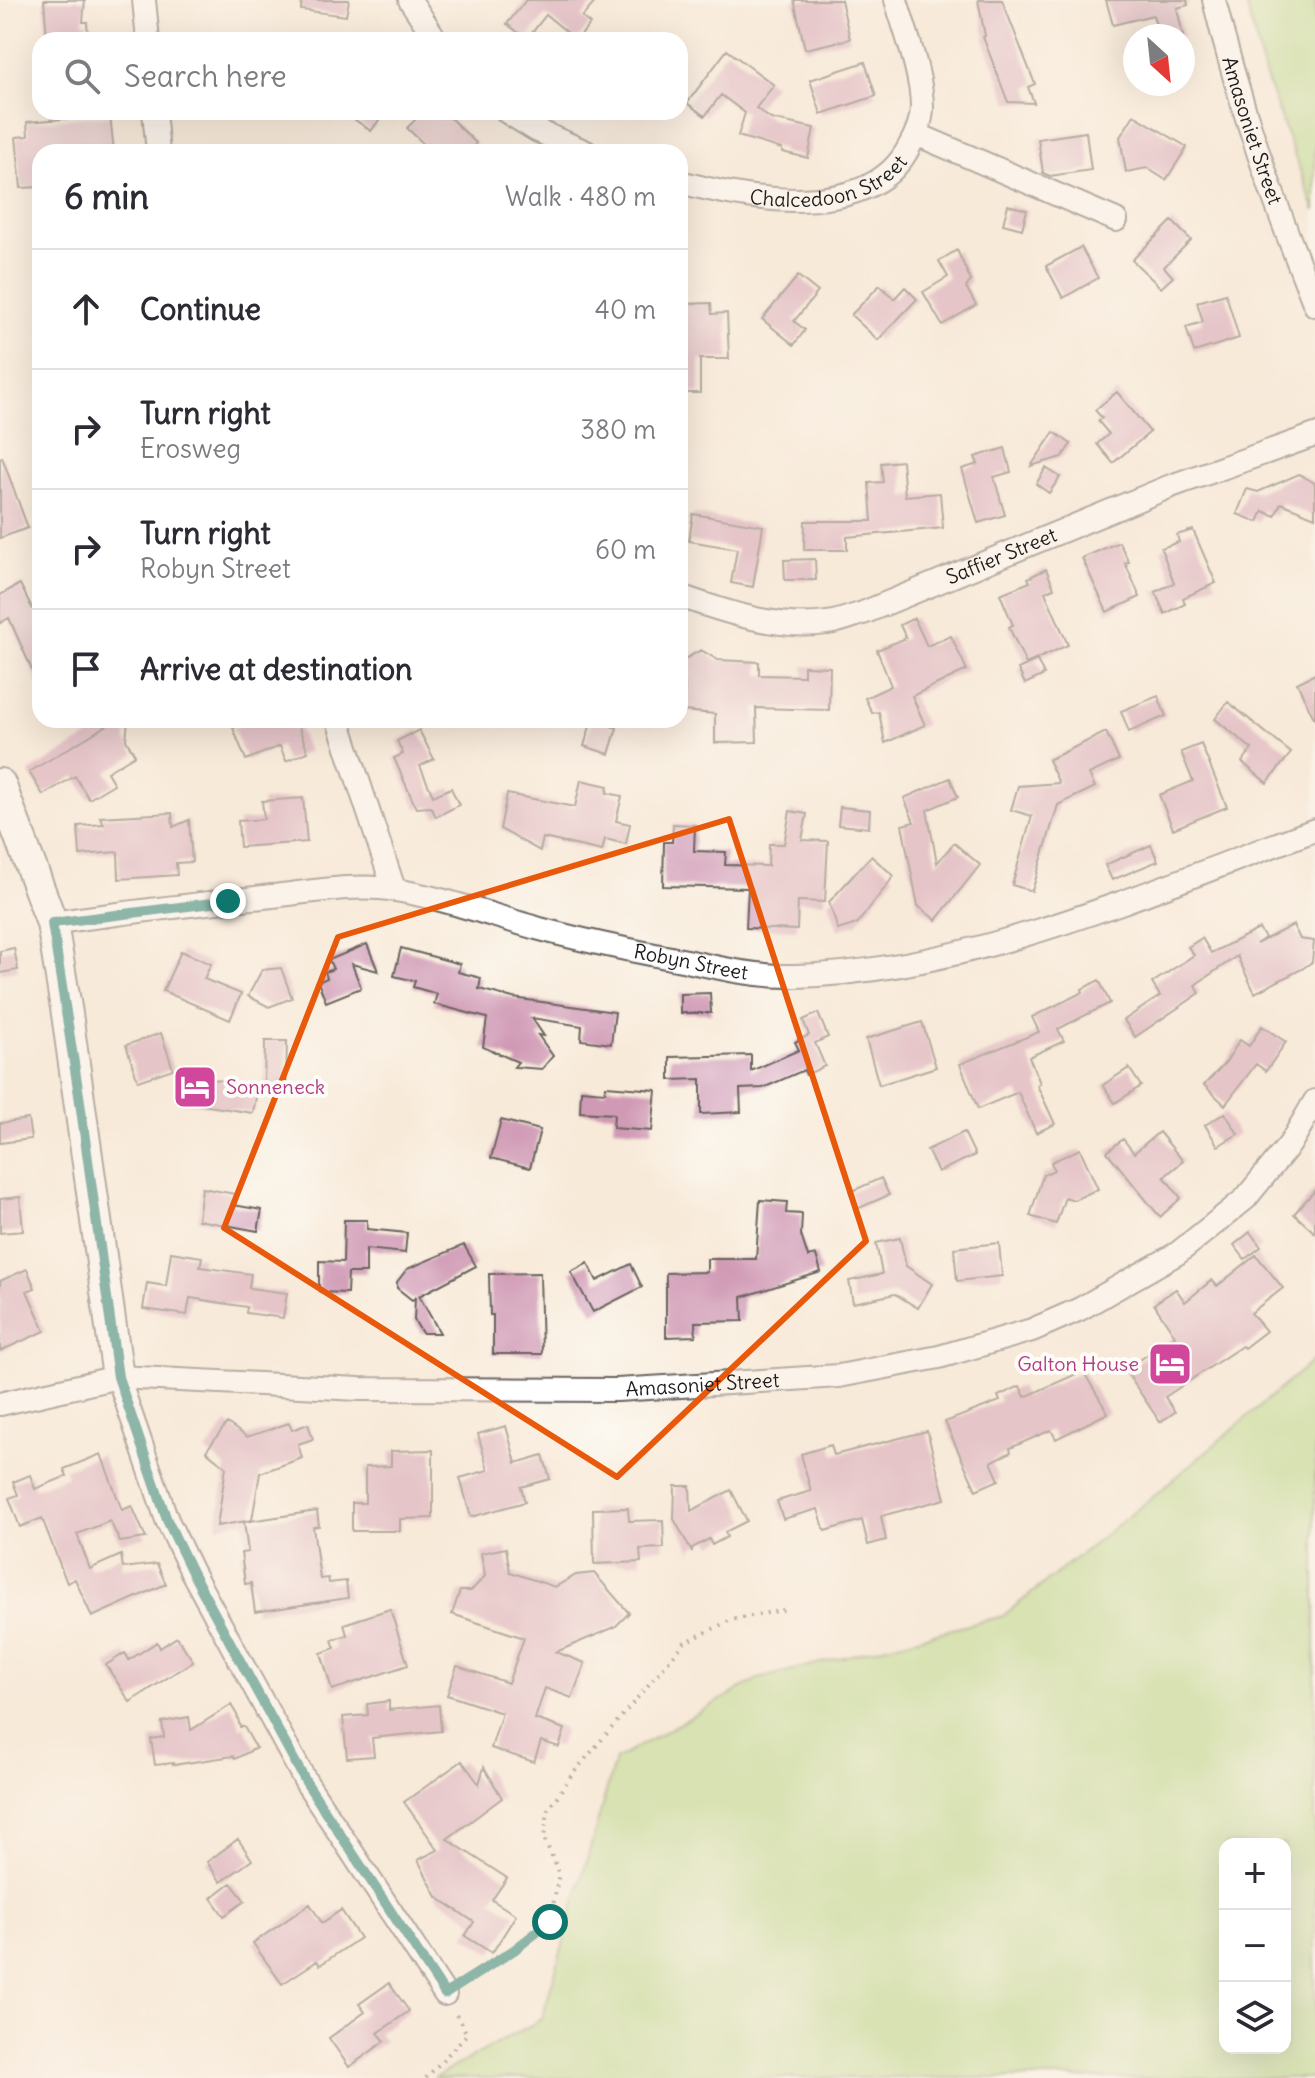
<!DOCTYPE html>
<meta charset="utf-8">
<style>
:root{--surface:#fff;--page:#f7f7f7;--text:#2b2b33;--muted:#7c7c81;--line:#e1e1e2}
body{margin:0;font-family:Delius,sans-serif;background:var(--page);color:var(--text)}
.controls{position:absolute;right:24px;bottom:24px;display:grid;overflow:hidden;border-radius:16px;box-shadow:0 8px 32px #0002}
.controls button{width:72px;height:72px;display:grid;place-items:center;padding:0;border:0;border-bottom:2px solid var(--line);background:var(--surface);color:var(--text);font:40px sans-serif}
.compass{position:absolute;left:1123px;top:24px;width:72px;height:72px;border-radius:50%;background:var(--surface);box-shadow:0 8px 32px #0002;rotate:153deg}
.stop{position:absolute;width:24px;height:24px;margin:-18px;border:6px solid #0f766e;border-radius:50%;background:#fff}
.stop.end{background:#0f766e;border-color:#fff;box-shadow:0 2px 8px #0008}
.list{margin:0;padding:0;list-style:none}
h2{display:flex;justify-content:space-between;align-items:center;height:104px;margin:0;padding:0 32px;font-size:34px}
h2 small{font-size:26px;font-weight:400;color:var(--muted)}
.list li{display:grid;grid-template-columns:52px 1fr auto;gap:24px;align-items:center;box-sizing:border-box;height:120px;padding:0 32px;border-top:2px solid var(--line)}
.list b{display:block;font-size:30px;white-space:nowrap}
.list p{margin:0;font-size:26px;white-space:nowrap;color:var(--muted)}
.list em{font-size:26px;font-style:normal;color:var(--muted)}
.icon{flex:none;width:44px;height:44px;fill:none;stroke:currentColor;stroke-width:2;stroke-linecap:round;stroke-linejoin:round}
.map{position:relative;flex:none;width:1315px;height:2078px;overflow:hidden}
.search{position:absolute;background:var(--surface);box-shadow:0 8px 32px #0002;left:32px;top:32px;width:656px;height:88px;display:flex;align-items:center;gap:20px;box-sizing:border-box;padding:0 28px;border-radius:24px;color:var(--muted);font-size:30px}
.panel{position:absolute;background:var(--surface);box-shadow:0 8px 32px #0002;left:32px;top:144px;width:656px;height:584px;border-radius:24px}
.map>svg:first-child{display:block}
.green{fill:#b1d983;stroke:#667a50;stroke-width:2;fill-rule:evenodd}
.building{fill:#d09ab5}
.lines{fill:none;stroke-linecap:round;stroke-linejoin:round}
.street-casing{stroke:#69645e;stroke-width:26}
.secondary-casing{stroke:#69645e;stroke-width:34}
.path{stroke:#69645e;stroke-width:4;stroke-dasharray:2 6;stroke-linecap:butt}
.street{stroke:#fff;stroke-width:22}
.secondary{stroke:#fff;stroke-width:30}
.route{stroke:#0f766e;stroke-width:10}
.marked{fill:none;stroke:#e8590c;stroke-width:6;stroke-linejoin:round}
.labels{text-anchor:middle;stroke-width:8;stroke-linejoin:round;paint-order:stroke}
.street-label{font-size:20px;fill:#1c1c1c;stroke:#fdfcf7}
.hotel-label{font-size:20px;fill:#b23c85;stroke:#fdfcf7;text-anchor:start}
</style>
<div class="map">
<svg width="1315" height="2078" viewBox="0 0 1315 2078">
<rect width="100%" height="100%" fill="#fdfcf7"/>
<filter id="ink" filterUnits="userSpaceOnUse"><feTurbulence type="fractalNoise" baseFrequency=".0125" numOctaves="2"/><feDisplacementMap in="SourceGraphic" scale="16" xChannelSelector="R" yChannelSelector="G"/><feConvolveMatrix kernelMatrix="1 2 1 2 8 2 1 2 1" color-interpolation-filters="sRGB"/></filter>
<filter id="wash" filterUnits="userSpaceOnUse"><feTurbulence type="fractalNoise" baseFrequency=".006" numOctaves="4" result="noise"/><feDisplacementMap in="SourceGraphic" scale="32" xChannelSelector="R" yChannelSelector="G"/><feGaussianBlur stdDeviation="1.8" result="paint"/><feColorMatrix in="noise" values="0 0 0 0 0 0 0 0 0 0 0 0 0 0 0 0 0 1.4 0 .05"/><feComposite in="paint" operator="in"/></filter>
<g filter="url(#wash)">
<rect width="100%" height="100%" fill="#f8ead9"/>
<path class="green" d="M1245,0H1315V211L1265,75Z
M1315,1359V2078H434L542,2019L615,1760L758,1679L1003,1616L1154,1496ZM1225,1844H1285V2048H1225Z"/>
<g id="blocks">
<path class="building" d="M44,0H85L83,22H87L88,40H47Z
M302,0H349L346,16L301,10Z
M526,0H597L582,17L590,24L577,40L546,15L527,39L507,24Z
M794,0H841L850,39L805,49Z
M978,0H1002L1035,84L1028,87L1034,103L1008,102L983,37L985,36Z
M1106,0H1187L1188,5L1177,8L1183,36H1159L1153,15L1113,25Z
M727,50L774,85L756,108L771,119L814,128L808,158L782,152V149L738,136L745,113L721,95L705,116L687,103Z
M865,62L876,96L821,114L810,80Z
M344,112H385L371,131Z
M423,112H444L476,143L471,152H432L407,128Z
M110,115L114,152H40V187L21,188L16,137L28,136L27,122Z
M1134,115L1187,147L1166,180L1147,168L1126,172L1120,137Z
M1086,132L1091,170L1050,176L1043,173L1038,139Z
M1008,205L1027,210L1022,229L1003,224Z
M1172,221L1191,240L1164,267L1173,277L1161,288L1132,260Z
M1081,247L1098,278L1063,298L1046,266Z
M957,250L971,281L966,287L976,305L942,325L923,292L948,277L939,261Z
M798,276L818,292L794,321L805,330L794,345L762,319Z
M880,285L894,299L905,287L917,299L878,340L851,315Z
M1226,294L1239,338L1194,352L1186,327L1203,322L1197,302Z
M711,303L712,314L727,313L729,359H700V393H680V304Z
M1117,392L1150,432L1113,463L1097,444L1109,434L1098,421L1102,418L1095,410Z
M1054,432L1071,444L1062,457L1031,466Z
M1005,448L1011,472L994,477L1005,515L978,523L962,469L978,464L975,457Z
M2,457L28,528L0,538V458Z
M902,461L905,496L940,493L943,528L847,537V550H804L805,521H872L869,483L883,482L881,463Z
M1046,468L1060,477L1049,493L1036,484Z
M1299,474L1315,483V517L1281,503L1275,516L1263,511L1258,522L1237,514L1247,489L1258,492Z
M693,514L763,526L753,587L731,583L737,549L689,541Z
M1193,530L1216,583L1183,598L1185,604L1165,614L1155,592L1174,583L1161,548L1179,542L1177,535Z
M1119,542L1129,562L1125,563L1140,597L1107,612L1082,558Z
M815,559L816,580H785L784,560Z
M1046,569L1054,588L1045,592L1068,645L1026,664L1009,627L1013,625L1000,594L1030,582L1028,578Z
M20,584L40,624V688L9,618L0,623V595Z
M914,618L927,646L951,636L967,670L912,696L925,725L885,743L879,712L872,713L865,698L891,686L877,650L906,638L900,625Z
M701,650L718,660L759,662V675L804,676V666L830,667L829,710L756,708L757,742L715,743V714L683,711L685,684H680V662Z
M1037,660L1044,675L1025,684L1018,669Z
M1315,674V720L1297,683Z
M1158,696L1166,716L1129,732L1121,711Z
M1228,702L1291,753L1267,783L1242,762L1252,749L1215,719Z
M116,720H128L126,740L135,755L107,772L114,784L89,799L75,776L43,795L29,772Z
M254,720H296L308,752L286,761L280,746L246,760L233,728Z
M592,720L617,728L609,754L584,746Z
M419,730L434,759L420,766L433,796L451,788L459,805L436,817L431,807L416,808L394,758L403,754L397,741Z
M1106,732L1119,760L1089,774L1095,787L1058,805L1032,891L1012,885L1032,816L1011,810L1018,786L1059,783L1048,760Z
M1201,744L1227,807L1173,829L1159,795L1193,781L1181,752Z
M950,778L958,797L927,810L937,863L954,843L980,865L936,920L918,906L902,825L914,822L904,798Z
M581,780L608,786L607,793L622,796L616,821L630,824L626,844L605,839L602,851L543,838L540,851L500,829L507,794L575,807Z
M303,798L307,842L240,847L238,821L264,819L262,801Z
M840,807L870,810L869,828L838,825Z
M790,811L807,814L802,840L828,841L825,902L798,901L797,930L746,928L748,888L663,886L664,842H672L673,824L695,825L694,851L726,852L725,865L768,866L769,844H784Z
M172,813L173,827L189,820L192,862L176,863L177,875L119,879L118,852L80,855L78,826L104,824L100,817Z
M1151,845L1158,861L1112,880L1105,865Z
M871,856L894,876L857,924L838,930L829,902Z
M1293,925L1300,939L1314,941L1312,962L1302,969L1255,993L1237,956L1195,985L1200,993L1135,1037L1124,1020L1160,996L1152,983L1194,955L1188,947L1202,938L1211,953L1259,929L1265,938L1256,944Z
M367,944L378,971L352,964L361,988L326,1002L318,982L327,978L325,972L333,969L329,960Z
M14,948L18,970L0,973V951Z
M401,948L460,964L458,972L481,978L479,989L513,998L615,1012L611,1044L581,1040L582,1026L532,1018L544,1036L538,1035L553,1056L542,1069L514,1067L518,1062L483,1047L487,1018L434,1004L437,994L413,987L415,981L394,976Z
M181,951L211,964L204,979L241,994L230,1020L163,991Z
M281,968L292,998L269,1007L248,996L262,970Z
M1099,980L1110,1003L1058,1029L1064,1041L1029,1057L1040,1083L1037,1085L1055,1124L1036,1133L1018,1092L978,1109L960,1064L1039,1032L1032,1017L1083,992L1082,989Z
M710,993L711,1013H680V994Z
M818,1013L828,1037L815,1043L825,1066L806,1075L804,1070L763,1088L740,1089L741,1112L701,1114V1079L670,1080V1057L751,1055V1071L799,1050L795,1042L809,1035L803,1020Z
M922,1022L936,1067L879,1085L866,1039Z
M1262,1026L1286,1042L1266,1071L1256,1064L1225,1105L1204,1085L1226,1062L1240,1040L1249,1046Z
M161,1033L173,1069L138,1081L126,1045Z
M265,1041H287L286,1087H264Z
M1129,1068L1141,1086L1115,1103L1103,1085Z
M188,1075L258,1087L253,1113L183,1102Z
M606,1086L656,1090L652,1131L613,1128L614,1114L580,1112L581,1090L605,1092Z
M1225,1113L1238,1134L1218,1146L1205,1125Z
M28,1119L31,1139L0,1143V1123Z
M501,1120L540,1130L530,1168L491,1158Z
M964,1132L975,1155L938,1172L927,1150Z
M1159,1132L1183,1161L1164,1177L1181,1198L1160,1217L1107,1152L1123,1139L1134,1153Z
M1080,1149L1098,1189L1074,1200L1065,1197L1056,1224L1030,1216L1043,1175L1054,1170L1051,1162Z
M881,1178L889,1195L857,1209L850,1192Z
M202,1188L235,1194L233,1205L262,1210L258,1231L198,1220Z
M1315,1190V1233L1294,1214Z
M20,1197L23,1231L0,1233V1199Z
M760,1200L787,1202L786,1213L802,1214L801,1235L808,1257L816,1255L821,1272L742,1297L743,1321L695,1322L696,1336L666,1337V1273L707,1272V1259H756Z
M344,1220H367V1229L407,1233L405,1253L366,1249V1273H348L347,1293L319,1292V1261L343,1262Z
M1250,1232L1261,1247L1245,1259L1234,1245Z
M900,1238L906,1266L932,1284L918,1308L895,1294L853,1303L849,1281L882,1274L876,1243Z
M999,1243L1002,1276L957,1281L954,1248Z
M464,1245L476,1266L419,1296L440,1333H422L414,1320L415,1298L412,1300L397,1288V1282L407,1269Z
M171,1252L202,1257L200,1267L251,1274L249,1288L287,1293L283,1318L246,1313L247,1307L190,1298L187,1315L143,1309L147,1283L166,1286Z
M1256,1255L1283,1288L1251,1313L1266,1331L1244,1348L1242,1346L1165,1397L1175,1412L1160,1422L1125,1370L1175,1336L1154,1304L1176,1289L1185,1302L1212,1280L1217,1286Z
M588,1263L597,1281L631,1264L642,1287L593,1312L571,1272Z
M27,1269L35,1288L27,1291L45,1331L0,1351V1281Z
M540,1273L542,1354H493V1315H490L489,1274Z
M1083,1371L1108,1413L1056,1439L1051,1430L1010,1448L1011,1452L991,1462L999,1480L976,1490L945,1422L1000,1401L998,1396L1020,1386L1025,1397Z
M227,1423L247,1437L289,1423L292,1430L308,1424L313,1439L298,1444L302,1458L260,1473L252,1520L217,1526L226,1467L206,1451Z
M506,1426L516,1463L543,1455L550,1479L521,1487L525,1502L471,1517L460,1478L488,1470L478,1434Z
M927,1431L945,1499L881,1516L886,1540L868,1545L862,1520L825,1531L818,1509L783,1519L777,1501L811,1491L801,1454L831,1445L834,1455Z
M433,1450V1518L400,1519V1531H352V1503H365V1467L391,1466V1451Z
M101,1454L122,1510L132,1506L146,1538L120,1542L110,1521L77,1534L90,1569L121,1555L123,1568L157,1564L166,1584L92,1617L75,1579L67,1583L42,1518L20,1527L9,1498L18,1495L13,1482L30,1475L35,1489L67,1476L64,1469Z
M675,1486H690L691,1511L731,1490L747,1521L725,1532L727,1537L712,1545L709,1539L692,1548V1552L674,1519Z
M628,1508L629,1521L663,1520L664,1548L640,1549L641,1562L594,1564L593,1509Z
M317,1511L319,1526L313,1527L320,1579L328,1578L329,1583L346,1581L348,1598L255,1612L251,1583L245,1584L241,1553L248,1552L244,1522Z
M506,1548L510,1572L555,1587L576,1575L594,1573L629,1613L615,1627L556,1652L585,1663L572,1698L545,1688L535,1719L565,1729L559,1747L541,1741L534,1762L491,1748L502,1713L447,1695L457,1666L508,1683L524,1638L452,1614L460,1591H471L485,1576L481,1553Z
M390,1609L408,1665L332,1690L321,1653L335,1648L332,1640L347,1635L344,1624Z
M177,1637L193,1661L130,1702L106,1665L125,1653L129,1660L157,1642L160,1648Z
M389,1701V1710L439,1705L441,1731L372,1738L374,1756L347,1758L343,1717L368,1715L367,1704Z
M231,1705L237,1715L240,1727H244L256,1748L235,1759L233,1756L173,1765V1763L155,1765L151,1739L164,1737L162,1722L189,1717L191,1730Z
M462,1761L479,1784L484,1767L502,1798L447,1839L507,1878L492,1900L516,1915L492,1953L465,1936L474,1922L437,1897L418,1860L438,1850L404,1802Z
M238,1839L252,1860L221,1882L207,1862Z
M231,1883L245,1901L224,1916L211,1898Z
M310,1904L322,1923L341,1910L360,1938L320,1965L317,1961L282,1984L253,1943Z
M389,1983L409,2011L378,2033L385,2041L349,2067L329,2038L365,2012L359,2004Z"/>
</g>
</g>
<g filter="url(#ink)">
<use href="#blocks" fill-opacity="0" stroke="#69645e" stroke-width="2"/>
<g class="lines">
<g class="street-casing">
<g id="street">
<path d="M144,0L148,40"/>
<path d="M410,0L436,40"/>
<path id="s1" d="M1214,0C1239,105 1275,205 1315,305"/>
<path d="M154,112L158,152"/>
<path d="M507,112L536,130L586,152"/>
<path d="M916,134L1116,220"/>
<path id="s2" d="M680,182C747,200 870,223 909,147C916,135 922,121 922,107C922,75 905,31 896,0"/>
<path id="s3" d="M680,596C725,612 779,630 827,623C839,622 852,616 863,613L1171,486L1315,435"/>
<path d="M338,720L394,889"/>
<path id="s4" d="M52,923C125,912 198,904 272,896C310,892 358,883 395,890C444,898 493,916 540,929C588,942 638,952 687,961C723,969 759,977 796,976C974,971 1150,890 1315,830"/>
<path d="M118,1377L167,1520L192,1572L306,1782L445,1994"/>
<path id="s5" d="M0,1404L118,1377L359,1389L617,1390L839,1376L939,1357L1032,1330L1080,1309L1178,1253L1245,1199L1290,1144L1315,1101"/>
</g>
</g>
<g class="secondary-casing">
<path id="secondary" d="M0,784L52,923L67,1014L118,1377"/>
</g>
<path class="path" d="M461,1984L514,1950L550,1922L559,1873L544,1838L548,1810L570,1777L684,1643L731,1620L788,1609
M426,2078L467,2034L455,2013"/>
<use href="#street" class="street"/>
<use href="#secondary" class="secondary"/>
</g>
</g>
<g class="lines" filter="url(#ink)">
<path class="route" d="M228,901L52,923L79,1095L118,1377L167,1520L192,1572L306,1782L445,1994L514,1950L550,1922"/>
</g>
<path d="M0 0H1315V2078H0ZM729,819L866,1241L617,1477L224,1228L338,937Z" fill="#f8ead9" fill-opacity=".55" fill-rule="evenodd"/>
<path class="marked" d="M729,819L866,1241L617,1477L224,1228L338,937Z"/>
<defs>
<g id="hotel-square" transform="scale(2.3)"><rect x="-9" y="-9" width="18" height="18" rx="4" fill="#d1479c" stroke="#fdfcf7"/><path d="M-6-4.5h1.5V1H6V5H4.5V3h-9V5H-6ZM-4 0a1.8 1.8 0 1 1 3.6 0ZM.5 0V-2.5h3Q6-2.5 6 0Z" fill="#fff"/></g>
</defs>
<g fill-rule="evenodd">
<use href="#hotel-square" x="195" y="1087"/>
<use href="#hotel-square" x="1170" y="1364"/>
</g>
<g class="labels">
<g class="street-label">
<text dy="7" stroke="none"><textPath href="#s1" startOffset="136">Amasoniet Street</textPath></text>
<text dy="7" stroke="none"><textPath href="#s2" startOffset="154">Chalcedoon Street</textPath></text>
<text dy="7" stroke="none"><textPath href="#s3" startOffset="338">Saffier Street</textPath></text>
<text dy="7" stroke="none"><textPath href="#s4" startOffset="650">Robyn Street</textPath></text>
<text dy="7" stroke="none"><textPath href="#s5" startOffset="706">Amasoniet Street</textPath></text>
</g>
<g class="hotel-label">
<text x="226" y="1094">Sonneneck</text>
<text x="1139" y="1371" text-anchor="end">Galton House</text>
</g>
</g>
</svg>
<div class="controls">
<button>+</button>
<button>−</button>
<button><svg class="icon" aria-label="layers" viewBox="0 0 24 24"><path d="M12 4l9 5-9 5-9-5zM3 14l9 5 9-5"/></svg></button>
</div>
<svg class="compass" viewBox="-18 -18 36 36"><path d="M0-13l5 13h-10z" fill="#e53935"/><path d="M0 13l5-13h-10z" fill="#7c7c81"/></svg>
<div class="stop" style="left:550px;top:1922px"></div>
<div class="stop end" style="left:228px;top:901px"></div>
<div class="search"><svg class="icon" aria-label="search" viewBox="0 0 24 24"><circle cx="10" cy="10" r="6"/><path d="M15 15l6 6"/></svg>Search here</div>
<section class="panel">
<h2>6 min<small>Walk · 480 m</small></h2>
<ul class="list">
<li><svg class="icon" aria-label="ahead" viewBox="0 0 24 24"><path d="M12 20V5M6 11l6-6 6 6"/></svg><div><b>Continue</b></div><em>40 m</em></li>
<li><svg class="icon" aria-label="right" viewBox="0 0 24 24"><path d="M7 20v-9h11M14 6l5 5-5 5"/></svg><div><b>Turn right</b><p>Erosweg</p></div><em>380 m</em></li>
<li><svg class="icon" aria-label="right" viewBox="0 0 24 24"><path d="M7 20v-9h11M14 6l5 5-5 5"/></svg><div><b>Turn right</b><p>Robyn Street</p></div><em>60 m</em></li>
<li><svg class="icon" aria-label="arrive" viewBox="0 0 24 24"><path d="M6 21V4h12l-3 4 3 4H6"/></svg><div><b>Arrive at destination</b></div></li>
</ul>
</section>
</div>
